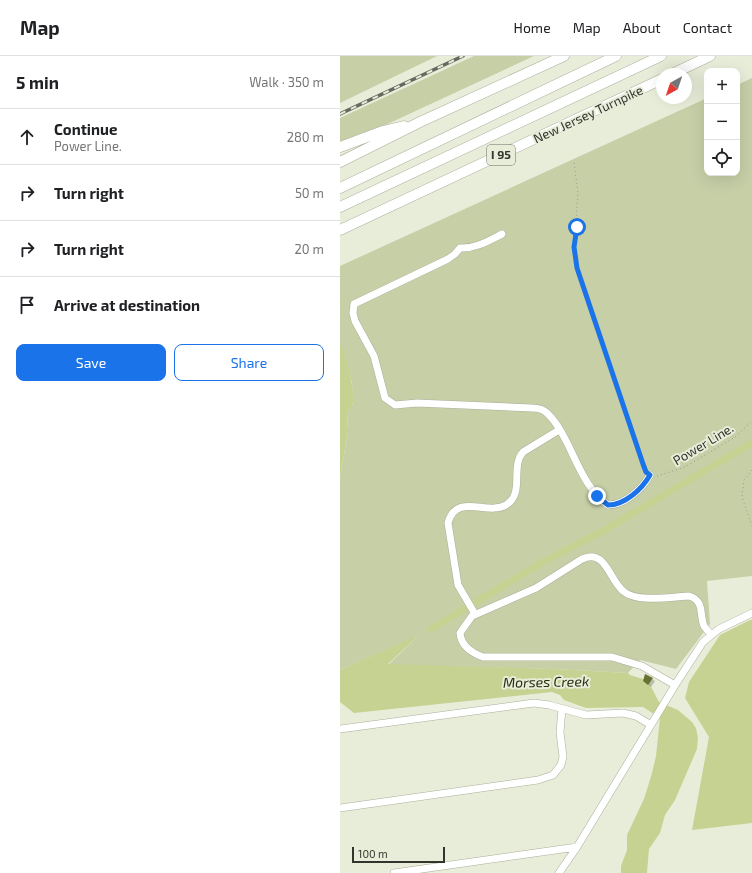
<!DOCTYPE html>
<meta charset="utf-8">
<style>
:root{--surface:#fff;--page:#f6f6f6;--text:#202124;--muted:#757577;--line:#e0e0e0;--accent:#1a73e8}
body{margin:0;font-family:"Exo 2",sans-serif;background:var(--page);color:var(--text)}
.controls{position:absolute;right:12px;top:12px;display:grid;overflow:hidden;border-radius:8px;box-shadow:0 4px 16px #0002}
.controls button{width:36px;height:36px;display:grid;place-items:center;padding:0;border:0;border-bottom:1px solid var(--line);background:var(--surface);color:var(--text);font:20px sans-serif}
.compass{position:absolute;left:316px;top:12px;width:36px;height:36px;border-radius:50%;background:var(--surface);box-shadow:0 4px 16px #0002;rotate:220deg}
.scale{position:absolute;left:12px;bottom:10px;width:93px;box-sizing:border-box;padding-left:4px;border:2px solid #32342d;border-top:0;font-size:11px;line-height:14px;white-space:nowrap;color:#32342d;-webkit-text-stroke:3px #e8edd9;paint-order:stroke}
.stop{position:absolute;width:12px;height:12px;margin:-9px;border:3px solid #1a73e8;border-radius:50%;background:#fff}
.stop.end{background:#1a73e8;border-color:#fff;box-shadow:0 1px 4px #0008}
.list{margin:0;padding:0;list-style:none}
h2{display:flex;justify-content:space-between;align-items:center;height:52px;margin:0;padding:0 16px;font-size:17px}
h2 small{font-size:13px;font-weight:400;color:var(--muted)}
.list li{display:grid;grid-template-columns:26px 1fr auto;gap:12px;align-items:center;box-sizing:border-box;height:56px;padding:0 16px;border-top:1px solid var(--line)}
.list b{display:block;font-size:15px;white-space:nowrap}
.list p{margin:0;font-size:13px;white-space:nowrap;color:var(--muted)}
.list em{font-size:13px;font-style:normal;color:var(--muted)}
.actions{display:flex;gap:8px;padding:12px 16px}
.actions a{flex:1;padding:9px 0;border:1px solid var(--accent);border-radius:8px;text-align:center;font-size:14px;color:var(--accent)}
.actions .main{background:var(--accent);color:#fff}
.icon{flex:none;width:22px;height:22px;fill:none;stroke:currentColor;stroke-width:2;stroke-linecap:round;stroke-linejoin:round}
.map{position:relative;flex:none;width:412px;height:817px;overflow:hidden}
header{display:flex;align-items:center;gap:24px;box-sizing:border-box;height:56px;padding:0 20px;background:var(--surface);border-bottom:1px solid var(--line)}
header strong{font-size:19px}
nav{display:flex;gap:22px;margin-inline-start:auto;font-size:14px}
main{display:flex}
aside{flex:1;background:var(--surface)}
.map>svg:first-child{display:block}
.green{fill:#c7cfa7}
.water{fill:#c6d291}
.shadow{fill:#0003}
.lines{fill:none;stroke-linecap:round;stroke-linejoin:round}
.canal{stroke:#c6d291;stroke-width:7}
.building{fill:#687133}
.minor-casing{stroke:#aaae9b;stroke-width:8}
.highway-casing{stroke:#aaae9b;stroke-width:11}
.path{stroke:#969a8c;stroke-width:1;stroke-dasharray:1 3;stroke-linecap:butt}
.minor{stroke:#fff;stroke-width:7}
.highway{stroke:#fff;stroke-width:10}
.rail-casing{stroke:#66695e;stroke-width:3.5}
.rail{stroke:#e8edd9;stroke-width:2;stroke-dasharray:6;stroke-linecap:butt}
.route{stroke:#1a73e8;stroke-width:5}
.labels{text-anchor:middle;stroke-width:4;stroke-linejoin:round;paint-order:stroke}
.shield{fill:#e8edd9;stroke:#696c61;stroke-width:1}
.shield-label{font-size:12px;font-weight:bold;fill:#32342d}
.street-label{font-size:13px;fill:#32342d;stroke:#e8edd9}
.water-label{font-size:14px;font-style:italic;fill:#282d10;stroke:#e8edd9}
</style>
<header>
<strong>Map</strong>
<nav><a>Home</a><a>Map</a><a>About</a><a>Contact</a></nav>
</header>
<main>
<aside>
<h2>5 min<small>Walk · 350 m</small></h2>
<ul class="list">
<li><svg class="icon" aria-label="ahead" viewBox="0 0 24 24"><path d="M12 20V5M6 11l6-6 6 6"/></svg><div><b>Continue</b><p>Power Line.</p></div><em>280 m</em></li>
<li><svg class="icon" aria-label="right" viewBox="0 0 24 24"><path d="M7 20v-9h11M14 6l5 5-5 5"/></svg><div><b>Turn right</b></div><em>50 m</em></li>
<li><svg class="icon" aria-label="right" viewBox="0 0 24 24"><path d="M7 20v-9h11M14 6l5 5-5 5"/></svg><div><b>Turn right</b></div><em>20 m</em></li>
<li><svg class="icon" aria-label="arrive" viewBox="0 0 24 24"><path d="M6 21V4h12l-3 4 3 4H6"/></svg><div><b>Arrive at destination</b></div></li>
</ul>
<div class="actions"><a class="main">Save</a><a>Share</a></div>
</aside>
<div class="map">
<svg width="412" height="817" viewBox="0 0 412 817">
<rect width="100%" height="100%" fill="#e8edd9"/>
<path class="green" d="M0,0H97L0,47Z
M134,0H194L0,90V62Z
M412,22V520L367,525L370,568L336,613L300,604L288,617L214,613L48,609L78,580L0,614V422L8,375L7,357L13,348L12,326L0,286V210L367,42V117H397V29Z"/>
<path class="water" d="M0,286C6,296 15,334 13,346C13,350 10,353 7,357L8,375L0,422Z
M410,564H412V767L352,774L369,681L345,642L349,626L380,579Z
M79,579L48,608L214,613L288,617L290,619L303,623L309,627L319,646L338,654L352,666L356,672L358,682L357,693L335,744L325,759L320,777L309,793L307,817H281V810L287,794V779L304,743L312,717L316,700L320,662L303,651L246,652L224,644L220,639L212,636L14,657L0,646V614Z"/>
<path class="shadow" d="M312,623L315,625L311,631L307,627Z"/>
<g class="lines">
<path class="canal" d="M91,573L201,507L268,472L412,387"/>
</g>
<path class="building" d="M305,618L313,622L308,629L303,625Z"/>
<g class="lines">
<g class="minor-casing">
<path id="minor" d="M162,178C148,185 135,193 120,192L115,198L108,203L14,248L13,257L15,265L34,300L45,342L55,349L77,347L192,352C198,352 203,353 207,357C232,381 238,429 268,449C285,449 302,433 310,419
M135,558L118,529L108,467C116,436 148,460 166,449C185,438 170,411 183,396L219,374
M335,629L302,610L272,601H143C132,597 121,590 120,577L132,560L196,532L242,503C265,492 269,523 283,535C296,547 332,541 349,540C365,545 359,558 364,570C366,573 369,576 371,578
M0,673L194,647L209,649L246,659L283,657L296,660L311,669
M0,752L198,724L213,719L221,709L223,701L220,676L222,653
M54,817L237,791
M219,817L237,791L337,626L363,586L379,573L412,557"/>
</g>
<g class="highway-casing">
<path id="highway" d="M332,18L370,0
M0,91L43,75L64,70
M0,106L80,66L224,0
M0,132L276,0
M0,151L321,0
M0,174L322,23"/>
</g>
<path class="path" d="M234,107L238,137L234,191L237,212L285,359L305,413
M412,414L404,424L402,441L412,470
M317,420L345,411L395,381L412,365"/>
<use href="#minor" class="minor"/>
<use href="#highway" class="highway"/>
<g class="rail-casing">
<path id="rail" d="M0,58L123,0"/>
</g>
<use href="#rail" class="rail"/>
</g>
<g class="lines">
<path class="route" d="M237,171L234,191L237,212L303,408L306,416L310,419C302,433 285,449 268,449L257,440"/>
</g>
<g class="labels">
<rect class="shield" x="147" y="89" width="28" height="20" rx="3"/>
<g class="shield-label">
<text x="161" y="103">I 95</text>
</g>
<g class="street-label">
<text transform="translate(248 58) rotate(-25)" y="5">New Jersey Turnpike</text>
<text transform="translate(363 388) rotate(-31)" y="5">Power Line.</text>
</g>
<g class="water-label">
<text transform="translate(206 626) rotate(-1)" y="5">Morses Creek</text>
</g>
</g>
</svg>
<div class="controls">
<button>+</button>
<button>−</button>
<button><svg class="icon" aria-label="locate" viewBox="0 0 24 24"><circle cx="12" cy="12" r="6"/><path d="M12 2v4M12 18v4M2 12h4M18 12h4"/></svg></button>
</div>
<svg class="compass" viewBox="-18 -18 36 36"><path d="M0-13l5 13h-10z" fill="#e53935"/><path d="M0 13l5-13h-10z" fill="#757577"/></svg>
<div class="scale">100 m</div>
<div class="stop" style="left:237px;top:171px"></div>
<div class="stop end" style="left:257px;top:440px"></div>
</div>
</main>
